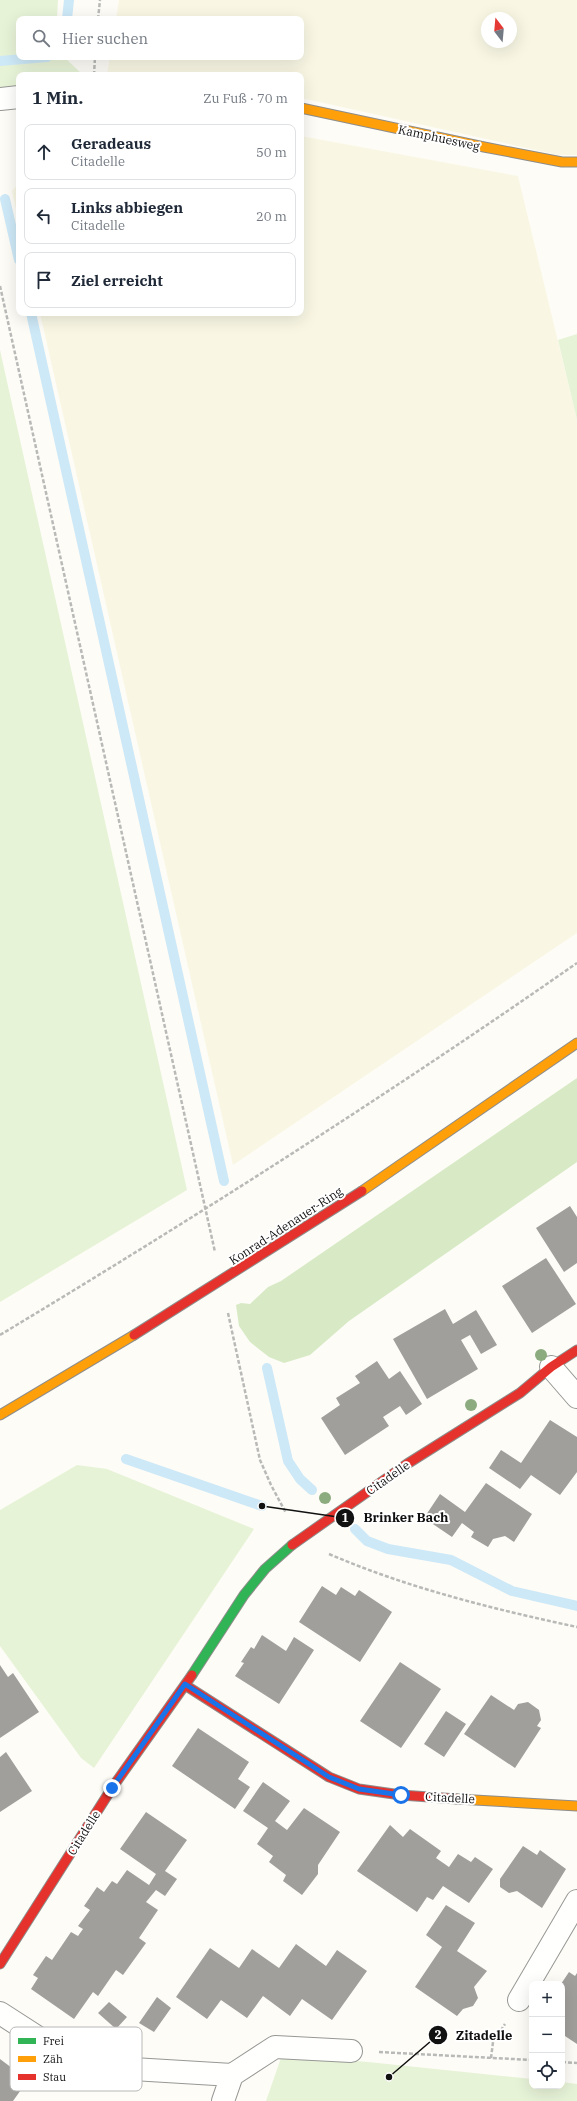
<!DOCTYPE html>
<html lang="de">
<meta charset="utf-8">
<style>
:root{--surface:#fff;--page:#f2f2f3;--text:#1f2937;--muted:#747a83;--line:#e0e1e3}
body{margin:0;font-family:"IBM Plex Serif",serif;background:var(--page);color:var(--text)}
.controls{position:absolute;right:12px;bottom:12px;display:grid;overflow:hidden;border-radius:8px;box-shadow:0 4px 16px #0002}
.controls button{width:36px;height:36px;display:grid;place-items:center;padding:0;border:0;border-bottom:1px solid var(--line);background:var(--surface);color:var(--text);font:20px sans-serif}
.compass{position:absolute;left:481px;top:12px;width:36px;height:36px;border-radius:50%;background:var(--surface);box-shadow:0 4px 16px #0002;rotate:344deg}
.stop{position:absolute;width:12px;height:12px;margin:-9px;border:3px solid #1a73e8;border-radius:50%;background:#fff}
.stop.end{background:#1a73e8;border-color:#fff;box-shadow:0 1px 4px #0008}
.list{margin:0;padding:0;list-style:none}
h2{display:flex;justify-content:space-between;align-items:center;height:52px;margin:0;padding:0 16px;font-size:17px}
h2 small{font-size:13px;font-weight:400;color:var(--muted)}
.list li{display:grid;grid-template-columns:26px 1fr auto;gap:12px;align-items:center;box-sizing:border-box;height:56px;margin:0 8px 8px;padding:0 8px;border:1px solid var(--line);border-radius:8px}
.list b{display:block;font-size:15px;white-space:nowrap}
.list p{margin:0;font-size:13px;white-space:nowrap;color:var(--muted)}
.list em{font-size:13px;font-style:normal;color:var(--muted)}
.icon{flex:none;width:22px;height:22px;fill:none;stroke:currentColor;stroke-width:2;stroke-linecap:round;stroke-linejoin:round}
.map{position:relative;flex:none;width:577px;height:2101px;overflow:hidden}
.search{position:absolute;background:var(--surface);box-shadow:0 4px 16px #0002;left:16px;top:16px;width:288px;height:44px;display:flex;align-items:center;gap:10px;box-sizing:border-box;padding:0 14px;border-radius:8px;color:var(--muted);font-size:15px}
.panel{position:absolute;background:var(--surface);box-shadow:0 4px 16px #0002;left:16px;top:72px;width:288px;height:244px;border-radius:8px}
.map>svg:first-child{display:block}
.farmland{fill:#f9f7e4;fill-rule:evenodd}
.green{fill:#e7f3d7}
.forest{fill:#d8eac5}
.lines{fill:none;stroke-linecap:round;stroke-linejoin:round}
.stream{stroke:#cde8f7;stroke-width:10}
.building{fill:#a19f9c}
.street-casing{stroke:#979795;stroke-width:24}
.fast-casing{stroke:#8e8d8b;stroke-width:11}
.slow-casing{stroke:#8e8d8b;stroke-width:11}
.jam-casing{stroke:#8e8d8b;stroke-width:11}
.path{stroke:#b9b9b8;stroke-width:2.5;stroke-dasharray:4 2;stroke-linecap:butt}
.street{stroke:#fffffe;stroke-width:22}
.fast{stroke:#30b455;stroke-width:9}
.slow{stroke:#ff9f0a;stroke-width:9}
.jam{stroke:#e5322d;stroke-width:9}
.tree{fill:#8cac80}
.route{stroke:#1a73e8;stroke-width:5}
.labels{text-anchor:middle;stroke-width:4;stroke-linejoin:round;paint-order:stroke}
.street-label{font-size:12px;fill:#111;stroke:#fff}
.key{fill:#fff;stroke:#b8b8b8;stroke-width:1}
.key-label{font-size:11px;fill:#111}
.leader{fill:none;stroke:#111;stroke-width:1.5}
.callout-dot{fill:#111;stroke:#fff;stroke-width:1.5}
.mark-label{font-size:12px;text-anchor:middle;font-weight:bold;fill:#fff}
.callout-label{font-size:13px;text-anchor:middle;font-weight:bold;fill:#111;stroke:#fff;stroke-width:4;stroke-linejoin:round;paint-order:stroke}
</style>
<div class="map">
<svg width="577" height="2101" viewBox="0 0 577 2101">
<rect width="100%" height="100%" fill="#fdfcf7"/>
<path class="farmland" d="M119,0H577V155H558L301,98V75H107L110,57H301V19H116ZM487,18H511V42H487Z
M301,136L518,176L577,420V933L233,1165L40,313H301Z
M19,183V222L12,191Z"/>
<path class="green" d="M0,0H58L57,19H19V57H64L83,75H19V89L0,92Z
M577,334V420L558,340Z
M0,350L187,1190L0,1302Z
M77,1465L107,1469L254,1529L94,1768L81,1758L0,1646V1510Z
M282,2055L368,2062L532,2079V2086H562V2082L577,2084V2101H266Z"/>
<path class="forest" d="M577,1078V1162L349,1321L310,1355L284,1363L269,1357L250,1342L239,1326L236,1305L241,1303L250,1304L268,1287L281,1281Z"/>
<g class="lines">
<path class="stream" d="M67,19L69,0
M0,61L47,57
M5,199L19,260
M31,313L224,1181
M267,1368L288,1461L300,1479L312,1490
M126,1459L262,1506
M355,1529L367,1541L388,1549L451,1560L512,1591L577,1606"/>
</g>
<path class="building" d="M570,1206L577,1217V1263L564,1272L536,1228Z
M546,1258L576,1304L532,1333L502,1286Z
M445,1309L453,1324L476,1310L497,1345L481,1354L470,1335L461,1340L478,1369L427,1399L393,1339Z
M377,1361L389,1379L400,1371L422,1404L406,1415L400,1406L383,1417L389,1426L345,1455L321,1418L340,1405L336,1398L360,1383L355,1376Z
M550,1420L577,1437V1472L560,1495L531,1475L520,1489L489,1468L501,1450L521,1463Z
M486,1483L532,1514L514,1542L505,1536L493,1539L488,1547L471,1537L474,1532L462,1523L452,1537L424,1518L440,1494L465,1512Z
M322,1586L336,1595L341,1587L355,1596L359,1590L392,1612L360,1662L299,1622Z
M262,1635L286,1651L294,1637L314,1650L279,1704L235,1676L244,1663L241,1662L251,1647L254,1649Z
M400,1662L441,1689L401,1748L360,1721Z
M0,1665L8,1677L13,1673L39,1712L0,1738Z
M491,1695L514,1710L518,1704L528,1702L539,1710L541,1720L537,1726L541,1728L515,1768L464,1734Z
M446,1711L466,1724L444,1757L424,1744Z
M198,1728L249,1762L238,1779L250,1787L235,1809L172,1766Z
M6,1752L32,1791L0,1812V1757Z
M263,1782L290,1801L275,1821L287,1830L304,1808L340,1832L318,1865V1874L302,1895L283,1881L286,1875L269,1862L273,1856L257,1844L268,1828L243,1811Z
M146,1812L187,1840L165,1871L177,1879L165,1896L156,1890L146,1902L158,1910L139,1938L146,1943L123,1975L116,1970L98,1996L93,1992L74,2019L31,1989L38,1978L33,1975L46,1956L52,1960L71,1932L78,1936L83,1929L78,1926L90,1910L84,1906L97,1887L104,1892L112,1881L117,1884L127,1870L149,1885L156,1874L120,1849Z
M390,1825L403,1837L410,1829L441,1851L436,1858L449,1867L458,1854L471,1862L475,1857L493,1869L469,1903L443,1886L433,1900L427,1897L417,1912L357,1871Z
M523,1846L537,1855L540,1850L566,1869L542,1908L517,1891L509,1893L500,1887V1879Z
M446,1905L475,1923L457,1951L487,1971L474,1987L478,1998L473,2006L463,2009L457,2016L415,1987L442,1947L426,1935Z
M296,1944L326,1966L337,1950L367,1971L332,2020L302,1999L290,2016L263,1996L247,2018L221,2000L207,2019L176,1997L210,1948L239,1968L252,1949L279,1968Z
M569,1972L575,1976L577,1973V2044L562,2034L561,1984Z
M157,1997L171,2008L154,2032L139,2023Z
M109,2002L127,2017L116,2029L98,2013Z
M0,2059L28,2080L13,2101H0Z"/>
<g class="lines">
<g class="street-casing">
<path id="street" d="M0,99L19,97
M551,1367L577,1397
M519,2000L577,1901
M0,2013L62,2053L100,2067L232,2075
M223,2101L232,2075L275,2047L351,2051"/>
</g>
<g class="fast-casing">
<path id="fast" d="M192,1675L244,1595L265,1569L292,1545"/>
</g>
<g class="slow-casing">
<path id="slow" d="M301,108L484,147L562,162H577
M362,1191L577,1043
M0,1415L134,1335
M457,1799L577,1806"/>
</g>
<g class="jam-casing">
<path id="jam" d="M134,1335L362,1191
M292,1545L407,1464L520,1393L551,1367L577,1350
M185,1685L329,1777L359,1789L401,1795L457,1799
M0,1964L112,1788L192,1675"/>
</g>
<path class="path" d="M98,19L100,0
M94,75L95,57
M0,286L215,1252
M228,1313L260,1460L271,1485L286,1513
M0,1335C196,1217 389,1094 577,963
M329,1554C408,1588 493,1609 577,1627
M379,2052L532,2060
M491,2058L493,2042L505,2024
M562,2062L577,2063"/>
<use href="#street" class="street"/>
<use href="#fast" class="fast"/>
<use href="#slow" class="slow"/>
<use href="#jam" class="jam"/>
</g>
<g class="tree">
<circle cx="541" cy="1355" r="6"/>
<circle cx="471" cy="1405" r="6"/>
<circle cx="325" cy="1498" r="6"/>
</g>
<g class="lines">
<path class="route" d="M112,1788L185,1684L329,1777L359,1789L401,1795"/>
</g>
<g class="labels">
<g class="street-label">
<text transform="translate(439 138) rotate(12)" y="4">Kamphuesweg</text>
<text transform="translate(286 1226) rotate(-33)" y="4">Konrad-Adenauer-Ring</text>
<text transform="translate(388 1478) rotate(-35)" y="4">Citadelle</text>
<text transform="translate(450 1798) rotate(3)" y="4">Citadelle</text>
<text transform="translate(84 1833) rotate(-58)" y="4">Citadelle</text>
</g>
</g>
<rect x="10" y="2027" width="132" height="64" rx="6" class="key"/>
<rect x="18" y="2038" width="18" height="6" fill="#30b455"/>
<rect x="18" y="2056" width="18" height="6" fill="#ff9f0a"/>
<rect x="18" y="2074" width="18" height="6" fill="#e5322d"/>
<g class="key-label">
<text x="43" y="2045">Frei</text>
<text x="43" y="2063">Zäh</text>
<text x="43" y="2081">Stau</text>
</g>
<path class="leader" d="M262 1506L345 1518M389 2077L438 2035"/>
<g class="callout-dot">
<circle cx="262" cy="1506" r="4"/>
<circle cx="389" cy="2077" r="4"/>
<circle cx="345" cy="1518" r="10"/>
<circle cx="438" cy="2035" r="10"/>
</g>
<g class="mark-label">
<text x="345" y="1522">1</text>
<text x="438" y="2039">2</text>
</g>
<g class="callout-label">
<text x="406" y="1522">Brinker Bach</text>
<text x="484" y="2040">Zitadelle</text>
</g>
</svg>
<div class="controls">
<button>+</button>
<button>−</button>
<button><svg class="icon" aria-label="locate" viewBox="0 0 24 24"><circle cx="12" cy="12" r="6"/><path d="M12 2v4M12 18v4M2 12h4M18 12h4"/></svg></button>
</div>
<svg class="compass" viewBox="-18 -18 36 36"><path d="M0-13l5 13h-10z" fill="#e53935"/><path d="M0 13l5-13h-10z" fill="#747a83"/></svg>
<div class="stop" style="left:401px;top:1795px"></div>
<div class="stop end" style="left:112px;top:1788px"></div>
<div class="search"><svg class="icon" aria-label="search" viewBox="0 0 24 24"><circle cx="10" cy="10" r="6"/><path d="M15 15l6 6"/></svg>Hier suchen</div>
<section class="panel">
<h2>1 Min.<small>Zu Fuß · 70 m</small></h2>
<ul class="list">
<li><svg class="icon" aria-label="ahead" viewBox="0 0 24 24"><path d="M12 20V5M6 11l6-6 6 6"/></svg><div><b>Geradeaus</b><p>Citadelle</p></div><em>50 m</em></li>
<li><svg class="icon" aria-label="left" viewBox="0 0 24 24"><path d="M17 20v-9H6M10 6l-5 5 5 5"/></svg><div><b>Links abbiegen</b><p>Citadelle</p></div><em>20 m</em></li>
<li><svg class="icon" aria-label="arrive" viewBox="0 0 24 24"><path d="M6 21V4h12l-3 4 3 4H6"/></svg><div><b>Ziel erreicht</b></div></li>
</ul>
</section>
</div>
